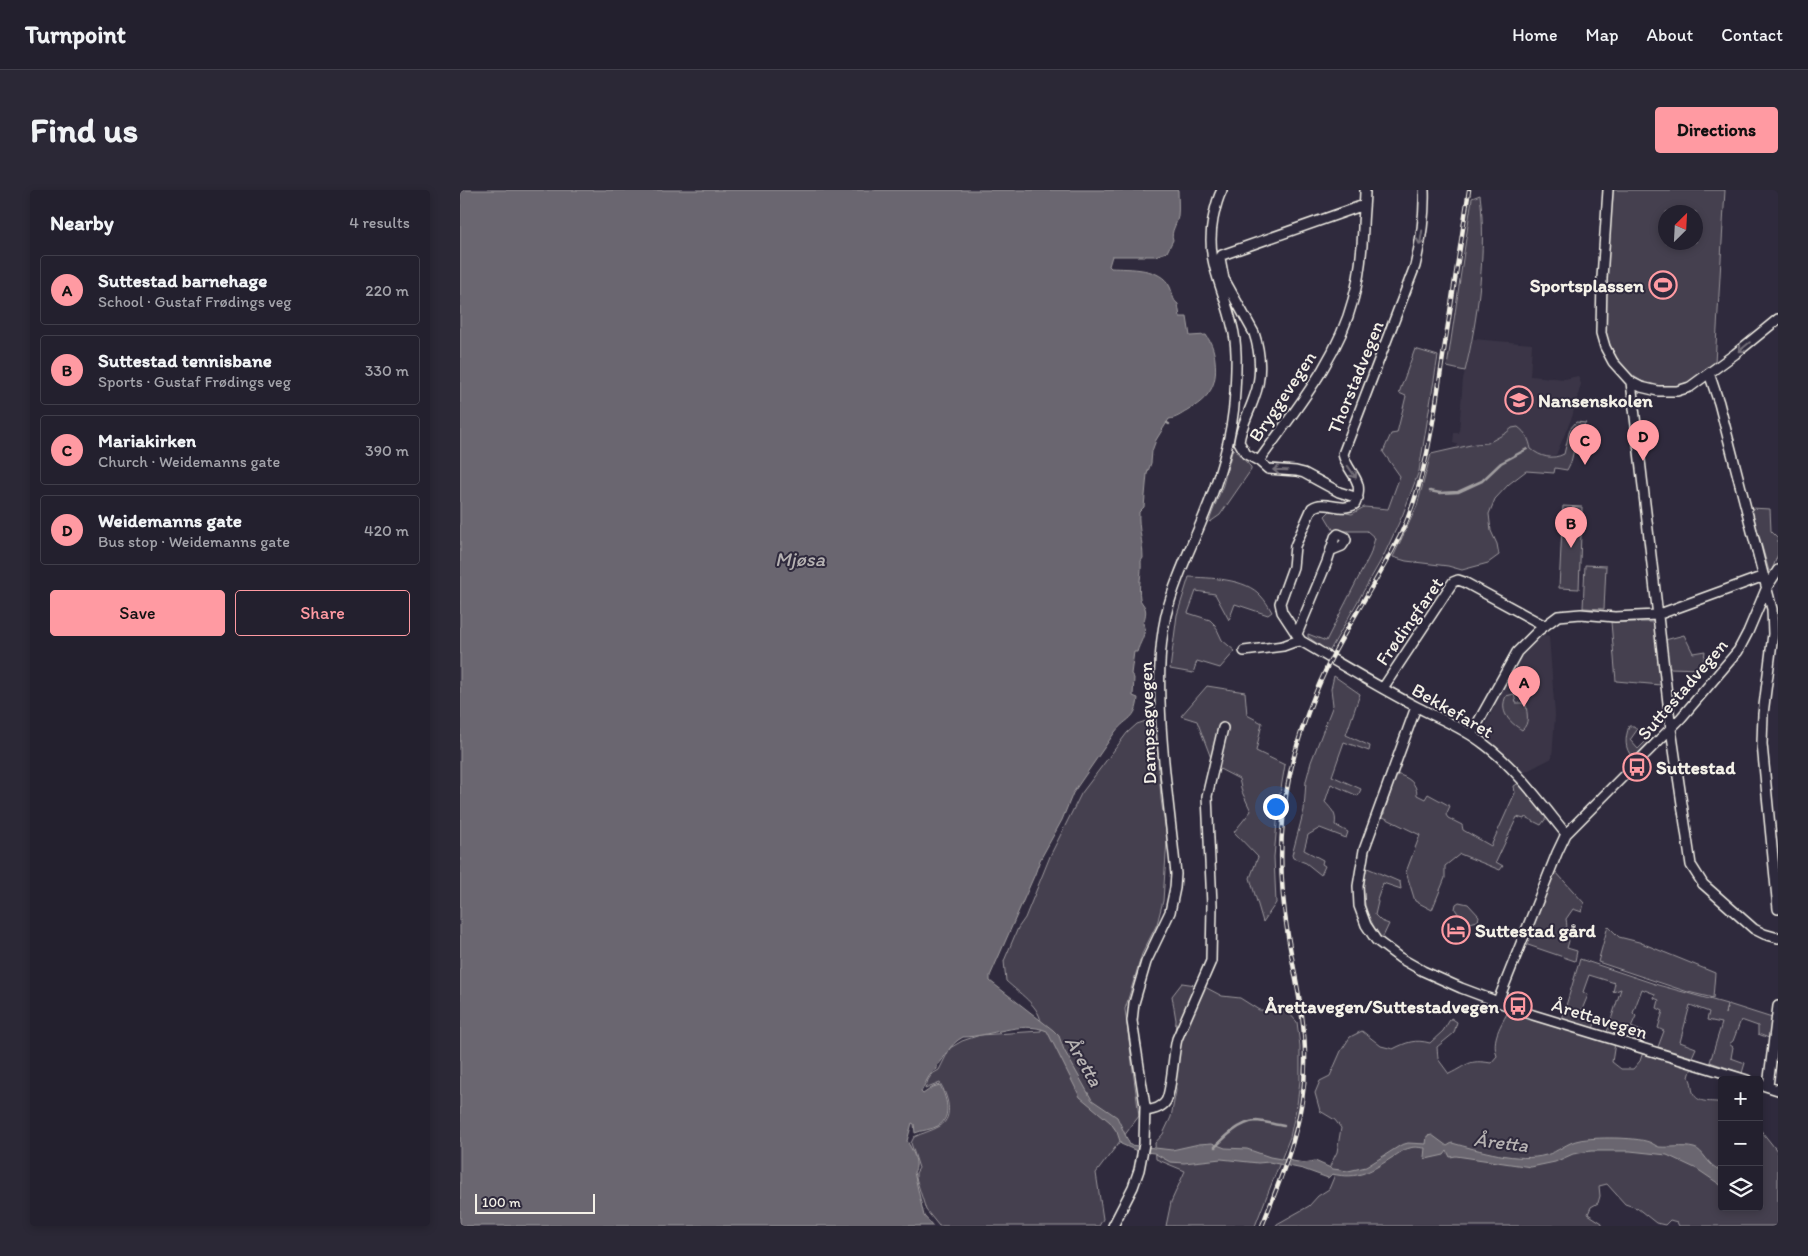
<!DOCTYPE html>
<meta charset="utf-8">
<style>
:root{--surface:#23202e;--page:#2b2836;--text:#f1f3f6;--muted:#a3a3aa;--line:#403e4a;--accent:#ff9aa2}
body{margin:0;font-family:Itim,sans-serif;background:var(--page);color:var(--text)}
.controls{position:absolute;right:15px;bottom:15px;display:grid;overflow:hidden;border-radius:5px;box-shadow:0 2px 8px #0003}
.controls button{width:45px;height:45px;display:grid;place-items:center;padding:0;border:0;border-bottom:1px solid var(--line);background:var(--surface);color:var(--text);font:25px sans-serif}
.compass{position:absolute;left:1198px;top:15px;width:45px;height:45px;border-radius:50%;background:var(--surface);box-shadow:0 2px 8px #0003;rotate:24deg}
.scale{position:absolute;left:15px;bottom:12px;width:120px;box-sizing:border-box;padding-left:5px;border:2px solid #f4f1e8;border-top:0;font-size:14px;line-height:18px;white-space:nowrap;color:#f4f1e8;-webkit-text-stroke:4px #2f2a3d;paint-order:stroke}
.you{position:absolute;left:815px;top:616px;width:18px;height:18px;margin:-12px;border:4px solid #fff;border-radius:50%;background:#1a73e8;box-shadow:0 0 0 8px #1a73e833}
.badge{display:grid;place-items:center;width:32px;height:32px;border-radius:50%;background:var(--accent);color:#111;font-size:16px;font-weight:700}
.pin{position:absolute;translate:-50% -41px;filter:drop-shadow(0 1px 2px #0008)}
.pin::after{content:'';position:absolute;top:26px;width:18px;height:15px;background:inherit;clip-path:polygon(0 0,100% 0,50% 100%)}
.list{margin:0;padding:0;list-style:none}
h2{display:flex;justify-content:space-between;align-items:center;height:65px;margin:0;padding:0 20px;font-size:21px}
h2 small{font-size:16px;font-weight:400;color:var(--muted)}
.list li{display:grid;grid-template-columns:32px 1fr auto;gap:15px;align-items:center;box-sizing:border-box;height:70px;margin:0 10px 10px;padding:0 10px;border:1px solid var(--line);border-radius:5px}
.list b{display:block;font-size:19px;white-space:nowrap}
.list p{margin:0;font-size:16px;white-space:nowrap;color:var(--muted)}
.list em{font-size:16px;font-style:normal;color:var(--muted)}
.actions{display:flex;gap:10px;padding:15px 20px}
.actions a{flex:1;padding:11px 0;border:1px solid var(--accent);border-radius:5px;text-align:center;font-size:18px;color:var(--accent)}
.actions .main{background:var(--accent);color:#111}
.icon{flex:none;width:28px;height:28px;fill:none;stroke:currentColor;stroke-width:2;stroke-linecap:round;stroke-linejoin:round}
.map{position:relative;flex:none;width:1318px;height:1036px;overflow:hidden;border-radius:5px}
header{display:flex;align-items:center;gap:30px;box-sizing:border-box;height:70px;padding:0 25px;background:var(--surface);border-bottom:1px solid var(--line)}
header strong{font-size:24px}
nav{display:flex;gap:28px;margin-inline-start:auto;font-size:18px}
.intro{display:flex;align-items:center;justify-content:space-between;box-sizing:border-box;height:120px;padding:0 30px}
h1{margin:0;font-size:35px}
.button{padding:12px 22px;border-radius:5px;background:var(--accent);color:#111;font-size:18px;font-weight:700}
main{display:flex;gap:30px;padding:0 30px}
aside{flex:1;background:var(--surface);border-radius:5px;box-shadow:0 2px 8px #0003}
.map>svg:first-child{display:block}
.built{fill:#3b3647}
.green{fill:#454050;stroke:#9c989c;fill-rule:evenodd}
.water{fill:#6a6670;stroke:#a19ea0}
.lines{fill:none;stroke-linecap:round;stroke-linejoin:round}
.stream{stroke:#a19ea0;stroke-width:2.5}
.street-casing{stroke:#f4f1e8;stroke-width:12}
.street{stroke:#2f2a3d;stroke-width:9}
.rail-casing{stroke:#f4f1e8;stroke-width:4.5}
.rail{stroke:#2f2a3d;stroke-width:2.5;stroke-dasharray:8;stroke-linecap:butt}
.oneway{stroke:#747079}
.labels{text-anchor:middle;stroke-width:4;stroke-linejoin:round;paint-order:stroke}
.poi-label{font-size:19px;font-weight:bold;fill:#f4f1e8;stroke:#2f2a3d;text-anchor:start}
.street-label{font-size:19px;fill:#f4f1e8;stroke:#2f2a3d}
.water-label{font-size:20px;font-style:italic;fill:#b6b2b2;stroke:#2f2a3d}
</style>
<header>
<strong>Turnpoint</strong>
<nav><a>Home</a><a>Map</a><a>About</a><a>Contact</a></nav>
</header>
<div class="intro"><h1>Find us</h1><a class="button">Directions</a></div>
<main>
<aside>
<h2>Nearby<small>4 results</small></h2>
<ul class="list">
<li><span class="badge">A</span><div><b>Suttestad barnehage</b><p>School · Gustaf Frødings veg</p></div><em>220 m</em></li>
<li><span class="badge">B</span><div><b>Suttestad tennisbane</b><p>Sports · Gustaf Frødings veg</p></div><em>330 m</em></li>
<li><span class="badge">C</span><div><b>Mariakirken</b><p>Church · Weidemanns gate</p></div><em>390 m</em></li>
<li><span class="badge">D</span><div><b>Weidemanns gate</b><p>Bus stop · Weidemanns gate</p></div><em>420 m</em></li>
</ul>
<div class="actions"><a class="main">Save</a><a>Share</a></div>
</aside>
<div class="map">
<svg width="1318" height="1036" viewBox="0 0 1318 1036">
<rect width="100%" height="100%" fill="#2f2a3d"/>
<filter id="ink" filterUnits="userSpaceOnUse"><feTurbulence type="fractalNoise" baseFrequency=".02" numOctaves="2"/><feDisplacementMap in="SourceGraphic" scale="10" xChannelSelector="R" yChannelSelector="G"/><feConvolveMatrix kernelMatrix="1 2 1 2 8 2 1 2 1" color-interpolation-filters="sRGB"/></filter>
<g filter="url(#ink)">
<path class="built" d="M1013,149L1072,154L1070,186L1105,189L1118,186L1121,194L1112,227L1096,265L1081,269L1010,266L997,258V254L993,253L994,243H999L1003,189Z
M1084,445L1089,446L1095,525L1092,568L1063,583L1026,547L1025,537L1038,508L1060,469L1074,453Z"/>
<path class="green" d="M1152,0H1265L1255,173C1244,182 1231,195 1216,197C1174,203 1144,163 1144,125ZM1206,22H1236V52H1206Z
M1020,5C1027,57 1018,130 1005,181L987,177L1012,8Z
M955,159L978,166L959,281L943,324L924,365L869,462L848,447V444L866,451L910,365L915,348L907,341H874L865,326L871,320L892,324L904,317L928,319L940,286L923,262L931,244L937,243L946,206L939,203Z
M1116,232L1126,233L1118,243L1111,272L1107,280L1095,278L1094,283L1066,281L1049,294L1035,309L1029,324L1031,341L1037,354L1039,365L1028,373L1002,380L988,376L946,371L933,367L957,316L971,264L1015,254L1028,253L1046,243L1052,238L1058,237C1066,243 1069,249 1071,259C1081,267 1092,270 1104,264L1110,239Z
M773,258L791,277V280L760,325L750,332L749,331L763,295Z
M1103,316L1122,317L1119,399L1099,398Z
M1291,318L1310,319L1311,341L1318,348V364L1312,380L1309,381Z
M1125,375L1146,376L1144,419L1123,418Z
M729,387C749,388 786,388 801,406C805,410 809,417 812,422L808,425L775,414L769,430L755,404L736,401L728,423L750,430L755,435L762,450L775,461L760,478L737,471L733,483L710,479L717,425Z
M1151,432H1195L1201,495L1156,491Z
M1224,445L1233,463L1245,461L1243,479L1209,478L1205,450Z
M874,486L900,504L886,545L910,556L909,561L884,552L872,586L901,599L898,606L871,594L865,612C872,620 877,624 875,635L888,642L886,648L860,638L848,645L844,660L863,670L862,674L865,676L861,685L846,673L833,668L832,665L844,620L846,591L851,572L873,515L871,499Z
M747,496L785,502L787,525L802,533L796,561L825,575L819,610L814,667L816,713L803,732L790,688L798,667L774,642L791,621L782,602L779,589L754,576L737,531L721,526Z
M1054,504L1056,513H1062L1066,515C1067,524 1070,533 1062,540C1049,532 1039,522 1046,506Z
M686,531L694,533L697,547L701,609L707,649L703,711L697,734L682,764L665,819L679,926L636,983L643,1029L639,1036H479L466,1020L456,988V983L459,978L451,953L454,947C462,943 472,941 480,936C495,927 487,904 480,893L465,899L468,890L472,884L479,880L490,858L502,851L520,845L581,841C585,819 561,805 546,791L544,771L558,738L565,728L591,664L621,604L667,543L677,534Z
M1169,536H1174L1177,540L1170,550L1178,559L1190,547L1192,549L1173,568C1164,558 1165,549 1169,536Z
M936,584C948,587 957,593 957,605L965,609L968,604L990,616L986,625L988,628L1002,635L1003,640L1031,656L1055,603L1054,596L1059,593L1087,627L1081,635L1065,627L1064,629L1057,627L1036,672L1043,676L1040,680L1000,664L985,676V688L972,720L955,711L946,682L960,645L923,627Z
M905,677L940,692L941,699L923,693L917,710L918,712L915,725L921,731L929,734L922,749C903,721 902,711 905,677Z
M1095,681L1124,713L1122,722L1113,719L1106,729C1108,738 1105,744 1109,751L1107,758L1117,761L1115,771L1065,754Z
M999,712L1008,714L1019,726L1018,731L1009,733L1001,728L995,719L996,714Z
M1148,736L1159,747L1179,752L1255,783L1253,808L1228,802L1138,772Z
M1120,769L1198,795L1267,814L1265,824L1268,814L1312,828L1309,848L1298,844V836L1281,830L1273,851L1269,854L1273,857L1271,868L1285,873L1282,883L1250,872L1262,833L1247,830L1249,822L1230,815L1220,852L1236,858L1232,867L1198,857L1204,841L1198,838L1203,821L1197,818L1199,810L1194,808L1195,804L1182,799L1173,823L1176,826L1171,837L1186,843L1183,853L1147,842L1161,799L1153,802L1155,793L1129,785L1123,802L1128,805L1121,822L1138,828L1133,838L1102,829Z
M722,793L743,796L762,806L780,808L799,820L819,821L829,823L837,832L840,856V891L837,915L830,947L795,1036H706L711,1012L725,981L696,969L695,953L703,944L711,927L716,901L713,874L716,830L712,806Z
M1049,820L1155,853L1152,872L1161,879H1173L1180,871L1183,862L1232,877L1229,887C1233,895 1231,896 1233,902C1237,915 1252,910 1262,913V1017H1299V938L1318,962V1036H1219L1217,1032L1210,1030L1205,1035L1196,1033L1177,1018L1165,1014L1147,994L1139,996L1140,1006L1138,1013L1131,1017L1128,1024L1142,1033V1036H816L817,1034L849,1016L858,1006L869,999L874,987L870,976L877,962L881,938L875,930L860,921L855,903L860,891L870,886L881,861L890,847L902,841L921,856L933,859C947,852 955,849 970,853L983,841L991,828L997,832L994,843L977,857L978,869L989,884C1008,875 1008,869 1031,873L1037,866C1031,849 1041,835 1049,820Z"/>
<path class="water" d="M0,0H718C718,7 719,19 718,26C717,35 710,41 713,50L707,62L695,66H652L649,76L651,78C670,79 701,77 710,97C713,103 712,110 718,114L720,127H727L730,146L746,145C752,154 754,160 755,170C758,196 749,208 727,221C720,225 717,228 709,229L696,250L692,261L691,273L687,284L684,317L679,322C678,338 683,352 683,368L681,371C682,384 678,396 680,408C680,412 684,414 685,418C687,423 684,430 683,434L685,437C684,449 680,452 677,462H674L671,484L674,488L673,506L678,508C676,530 667,527 655,542L613,603L602,630L580,670L575,684L530,786V791L593,840L599,846L604,860L632,910L657,927L670,955L712,960L739,954L752,953L765,958L787,959L810,967L844,973L855,971L873,979L888,981L906,977L941,955L948,953L966,954L967,946L972,945L987,956L992,953C1018,960 1059,973 1086,965C1098,962 1107,952 1120,950C1135,947 1175,947 1189,952C1192,953 1196,956 1199,957C1210,958 1222,955 1234,958C1244,960 1247,976 1262,981V996L1237,979L1207,965L1170,961H1131L1113,964L1095,972L1071,977L996,966L990,967L987,961L984,965L966,969L964,967L965,958C961,958 955,956 950,958C944,959 938,964 933,967C911,981 899,990 872,984L868,988L843,979L809,972L798,973L761,969L724,973L710,972L694,963L677,961L661,954L657,942L650,932L620,907L587,841C561,830 530,847 503,847C488,855 487,866 477,876V879C468,884 466,893 461,902L463,904L473,897L480,895C486,906 493,927 478,936C471,940 462,940 455,943L454,934L452,933L447,951C452,959 460,974 454,982L464,1026L473,1036H0Z"/>
<g class="lines">
<path class="stream" d="M707,233L709,234
M810,274C836,276 847,278 870,292
M970,301L980,303L998,302L1022,291L1041,273L1067,259
M755,957C765,947 780,932 796,931C804,931 815,935 824,936"/>
<g class="street-casing">
<path id="street" d="M1148,0L1142,88L1141,143L1145,157L1153,172L1171,192L1181,197L1198,201H1217L1230,197L1275,164L1318,129
M904,15L762,65L760,68L764,89L794,143C801,164 802,188 794,208C789,223 781,236 779,252L786,264L799,271C834,221 877,171 893,110C900,86 902,63 903,38C903,26 905,12 905,0
M1249,183L1259,213L1312,419L1313,444L1303,524L1302,554L1318,719
M1171,192L1211,539L1231,675L1243,694L1294,739L1304,744L1318,748
M799,271L808,279L836,281L844,283L879,302L898,308
M837,444L867,372L875,347L878,344L885,347L886,350L882,356L872,360
M841,451L822,422L820,413L833,377L835,356L852,318C865,309 881,323 895,314C906,289 888,285 883,264L955,76C961,51 965,26 964,0
M784,461L823,456L834,452L841,451C879,473 918,497 957,517C980,529 1004,538 1024,554C1056,578 1081,613 1106,644
M923,498L993,392L998,390L1004,392L1085,436
M956,517L904,660L898,696L899,716L906,735L916,750L940,768L963,781L1001,798L1073,825L1287,890
M1011,545L1057,462L1078,441L1098,426L1121,424L1155,427L1197,425L1304,386
M1038,811L1097,663L1106,644L1221,528L1278,461L1288,442L1307,397L1318,380
M1299,894L1318,900
M1308,896L1318,816
M685,921C693,920 702,918 706,911C712,900 713,864 717,849L751,771L752,715L747,606L763,538
M653,1036L673,997L679,980L684,954L685,916L672,831L674,813L686,772L710,722L715,698L716,684C711,634 704,585 701,534C699,498 698,461 706,425C714,393 728,364 741,333C758,292 773,248 775,202C776,181 778,156 772,135C763,95 745,72 753,29C755,19 757,9 762,0"/>
</g>
<use href="#street" class="street"/>
<g class="rail-casing">
<path id="rail" d="M802,1036C823,983 845,931 845,873C846,831 835,788 828,746C822,708 819,668 823,630C828,571 848,514 875,461C896,422 920,385 940,346C966,291 973,233 982,173C991,115 1000,58 1009,0"/>
</g>
<use href="#rail" class="rail"/>
</g>
<defs><path id="oneway-shaft" d="M-6 0H5M1.5-3L5.5 0L1.5 3" fill="none" stroke-width="1.6" stroke-linecap="round" stroke-linejoin="round" transform="scale(1.25)"/></defs>
<g class="oneway">
<use href="#oneway-shaft" transform="translate(961 48) rotate(99)"/>
<use href="#oneway-shaft" transform="translate(1284 157) rotate(141)"/>
<use href="#oneway-shaft" transform="translate(820 280) rotate(-178)"/>
<use href="#oneway-shaft" transform="translate(892 282) rotate(55)"/>
</g>
</g>
<defs>
<g id="stadium-ring" transform="scale(1.4375)"><circle r="9.5" fill="#2f2a3d" stroke="#ff9aa2" stroke-width="1.5"/><path d="M0-5a6.5 5 0 1 0 0 10a6.5 5 0 1 0 0-10ZM-3.5-1.8h7v3.6h-7Z" fill="#ff9aa2"/></g>
<g id="school-ring" transform="scale(1.4375)"><circle r="9.5" fill="#2f2a3d" stroke="#ff9aa2" stroke-width="1.5"/><path d="M0-5L7-2L0 1L-7-2ZM-4 1L0 2.5L4 1V4Q0 6-4 4Z" fill="#ff9aa2"/></g>
<g id="bus-ring" transform="scale(1.4375)"><circle r="9.5" fill="#2f2a3d" stroke="#ff9aa2" stroke-width="1.5"/><path d="M-5-6H5V4H4V6H2V4H-2V6H-4V4H-5ZM-3.5-4V0h7V-4ZM-3.5 1.2v1.5H-2V1.2ZM2 1.2v1.5H3.5V1.2Z" fill="#ff9aa2"/></g>
<g id="hotel-ring" transform="scale(1.4375)"><circle r="9.5" fill="#2f2a3d" stroke="#ff9aa2" stroke-width="1.5"/><path d="M-6-4.5h1.5V1H6V5H4.5V3h-9V5H-6ZM-4 0a1.8 1.8 0 1 1 3.6 0ZM.5 0V-2.5h3Q6-2.5 6 0Z" fill="#ff9aa2"/></g>
</defs>
<g fill-rule="evenodd">
<use href="#stadium-ring" x="1203" y="95"/>
<use href="#school-ring" x="1059" y="210"/>
<use href="#bus-ring" x="1177" y="577"/>
<use href="#hotel-ring" x="996" y="740"/>
<use href="#bus-ring" x="1058" y="816"/>
</g>
<g class="labels">
<g class="poi-label">
<text x="1184" y="102" text-anchor="end">Sportsplassen</text>
<text x="1078" y="217">Nansenskolen</text>
<text x="1196" y="584">Suttestad</text>
<text x="1015" y="747">Suttestad gård</text>
<text x="1039" y="823" text-anchor="end">Årettavegen/Suttestadvegen</text>
</g>
<g class="street-label">
<text transform="translate(895 187) rotate(-68)" y="7">Thorstadvegen</text>
<text transform="translate(822 206) rotate(-56)" y="7">Bryggevegen</text>
<text transform="translate(949 431) rotate(-55)" y="7">Frødingfaret</text>
<text transform="translate(1222 499) rotate(-49)" y="7">Suttestadvegen</text>
<text transform="translate(993 520) rotate(30)" y="7">Bekkefaret</text>
<text transform="translate(687 533) rotate(-92)" y="7">Dampsagvegen</text>
<text transform="translate(1140 828) rotate(17)" y="7">Årettavegen</text>
</g>
<g class="water-label">
<text x="340" y="376">Mjøsa</text>
<text transform="translate(624 871) rotate(60)" y="7">Åretta</text>
<text transform="translate(1041 952) rotate(7)" y="7">Åretta</text>
</g>
</g>
</svg>
<div class="controls">
<button>+</button>
<button>−</button>
<button><svg class="icon" aria-label="layers" viewBox="0 0 24 24"><path d="M12 4l9 5-9 5-9-5zM3 14l9 5 9-5"/></svg></button>
</div>
<svg class="compass" viewBox="-18 -18 36 36"><path d="M0-13l5 13h-10z" fill="#e53935"/><path d="M0 13l5-13h-10z" fill="#a3a3aa"/></svg>
<div class="scale">100 m</div>
<div class="you"></div>
<div class="pin badge" style="left:1064px;top:517px">A</div>
<div class="pin badge" style="left:1111px;top:358px">B</div>
<div class="pin badge" style="left:1125px;top:275px">C</div>
<div class="pin badge" style="left:1183px;top:271px">D</div>
</div>
</main>
